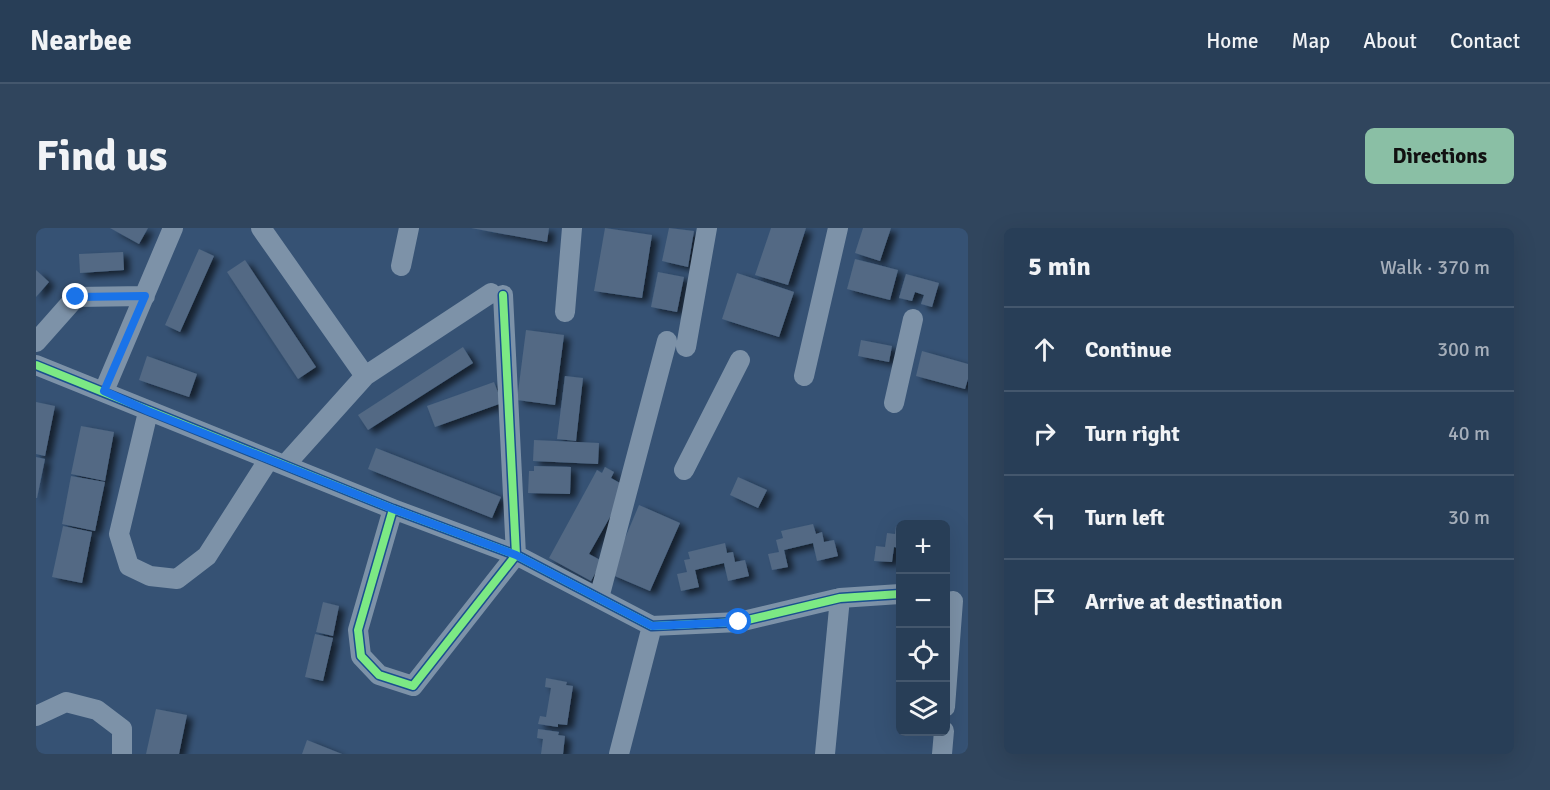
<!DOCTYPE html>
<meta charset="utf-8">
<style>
:root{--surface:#283e57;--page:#30455d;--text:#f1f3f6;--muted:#a5aeba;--line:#44576d;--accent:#8abfa5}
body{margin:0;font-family:Signika,sans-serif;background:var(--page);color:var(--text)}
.controls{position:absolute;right:18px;bottom:18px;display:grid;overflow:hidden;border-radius:9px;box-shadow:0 6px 24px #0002}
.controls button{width:54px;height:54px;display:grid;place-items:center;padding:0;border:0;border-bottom:2px solid var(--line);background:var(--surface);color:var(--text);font:30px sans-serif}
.stop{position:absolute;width:18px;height:18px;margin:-14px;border:4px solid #1a73e8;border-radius:50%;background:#fff}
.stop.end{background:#1a73e8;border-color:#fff;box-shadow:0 2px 6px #0008}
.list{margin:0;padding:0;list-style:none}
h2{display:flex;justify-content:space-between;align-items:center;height:78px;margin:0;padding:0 24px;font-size:26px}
h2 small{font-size:20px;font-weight:400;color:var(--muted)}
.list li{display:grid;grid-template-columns:39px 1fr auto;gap:18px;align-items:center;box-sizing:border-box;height:84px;padding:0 24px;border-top:2px solid var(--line)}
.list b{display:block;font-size:22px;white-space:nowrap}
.list em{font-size:20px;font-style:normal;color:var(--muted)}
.icon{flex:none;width:33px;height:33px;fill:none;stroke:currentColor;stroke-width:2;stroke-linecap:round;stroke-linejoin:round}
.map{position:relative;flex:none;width:932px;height:526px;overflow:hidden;border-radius:9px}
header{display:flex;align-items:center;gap:36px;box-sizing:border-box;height:84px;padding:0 30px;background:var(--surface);border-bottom:2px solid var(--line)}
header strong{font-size:28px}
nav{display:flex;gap:33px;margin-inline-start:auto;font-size:21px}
.intro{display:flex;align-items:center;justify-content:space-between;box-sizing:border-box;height:144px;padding:0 36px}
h1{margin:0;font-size:42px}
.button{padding:15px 27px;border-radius:9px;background:var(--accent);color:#111;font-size:21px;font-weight:700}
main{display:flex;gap:36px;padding:0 36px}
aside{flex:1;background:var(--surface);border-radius:9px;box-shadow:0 6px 24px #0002}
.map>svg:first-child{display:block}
.building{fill:#526984;filter:url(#shadow)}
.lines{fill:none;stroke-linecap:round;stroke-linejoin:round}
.minor{stroke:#7d92a8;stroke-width:20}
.cycleway-casing{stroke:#1b4f8f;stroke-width:11}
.cycleway{stroke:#7ce984;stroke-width:8}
.route{stroke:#1a73e8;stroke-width:8}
</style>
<header>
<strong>Nearbee</strong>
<nav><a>Home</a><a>Map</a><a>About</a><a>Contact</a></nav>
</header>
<div class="intro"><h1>Find us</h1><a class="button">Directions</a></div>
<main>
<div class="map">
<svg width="932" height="526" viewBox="0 0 932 526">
<defs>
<filter id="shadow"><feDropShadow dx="6" dy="4" stdDeviation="3" flood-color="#0009"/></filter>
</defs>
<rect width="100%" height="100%" fill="#365274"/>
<path class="building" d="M74,0H112L103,16Z
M435,0H513L511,14Z
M569,0L616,7L606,70L558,63Z
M633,0L658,3L652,39L626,33Z
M735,0H770L752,57L719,47Z
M827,0H855L844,33L819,25Z
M163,21L178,28L144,104L129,97Z
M87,24L88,42L44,45L43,26Z
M819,31L862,42L854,72L811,61Z
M209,32L280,139L262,151L191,44Z
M0,42L13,54L0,69Z
M622,44L648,49L641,84L615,79Z
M701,45L758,64L743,109L686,91Z
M870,46L903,55L896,79L885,76L888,67L879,64L876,73L863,70Z
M490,102L528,107L519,177L481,172Z
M825,112L856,118L853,134L822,128Z
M427,119L437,135L332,202L322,187Z
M886,123L932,136V151L929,161L880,148Z
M111,128L161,146L153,169L103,152Z
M529,148L547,150L540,213L521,211Z
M458,154L466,175L399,199L391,178Z
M0,174L19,178L9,228L0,226Z
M45,198L78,204L69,253L35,246Z
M498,212L563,215L562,236L497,233Z
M340,220L465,269L456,290L332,241Z
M0,229L9,231L1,270H0Z
M498,238L535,239L534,266L492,265L493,243H498Z
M569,239L578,244L575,250L591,259L553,326L566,333L555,353L513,330L561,242L566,245Z
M35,248L69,254L59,303L26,296Z
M702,249L731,262L722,280L694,267Z
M603,277L644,295L614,363L574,346Z
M777,296L780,306L786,304L788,314L798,312L802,328L781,333L777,315L748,322L752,339L736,342L732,326L743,324L740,312L747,310L745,303Z
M27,298L56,304L46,355L16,349Z
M860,298L864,299V320L858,319L856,334L838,333L840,318L849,319L851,305L859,306Z
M689,315L691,325L697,324L699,334L709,332L713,348L692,353L688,335L659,342L663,359L645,363L641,346L651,344L648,332L654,331L652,324Z
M287,374L303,378L297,408L280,404Z
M279,406L297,410L287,453L269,449Z
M510,450L531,454L530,457L537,458L531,497L522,496V499L502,496L504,488L510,489L515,460L509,459Z
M120,481L151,487L143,526H110Z
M502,501L523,504L522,507L529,508L527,526H505L507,511L501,510Z
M271,512L306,526H266Z"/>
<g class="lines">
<path class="minor" d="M225,0L329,148
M365,38L373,0
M529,84L536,0
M0,114L40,69L109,68
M650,119L671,0
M0,137L357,281L480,327L616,398L703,394L804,370L864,366
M768,148L802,0
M68,163L137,0
M858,175L877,91
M112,184L83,306L93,338L114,348L141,351L171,328L233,231
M249,237L329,148L455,65
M648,242L704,132
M357,281L322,402L325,428L343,447L377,458L480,327L467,67
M563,370L631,113
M909,479L917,373
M0,488L30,474L61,482L86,501V526
M583,526L616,398
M789,526L804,370
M906,526L908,503"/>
<g class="cycleway-casing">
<path id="cycleway" d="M0,137L357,281L480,327L616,398L703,394L804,370L864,366
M357,281L322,402L325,428L343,447L377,458L480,327L467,67"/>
</g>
<use href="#cycleway" class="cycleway"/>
</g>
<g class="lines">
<path class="route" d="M40,69L109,68L68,163L112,183L357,281L480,327L616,398L703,394"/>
</g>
</svg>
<div class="controls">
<button>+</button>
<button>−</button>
<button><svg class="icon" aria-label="locate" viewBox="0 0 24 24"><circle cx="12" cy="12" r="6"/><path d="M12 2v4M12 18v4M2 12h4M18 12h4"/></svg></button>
<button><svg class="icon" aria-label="layers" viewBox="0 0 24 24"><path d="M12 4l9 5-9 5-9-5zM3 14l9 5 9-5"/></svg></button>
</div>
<div class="stop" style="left:703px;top:394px"></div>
<div class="stop end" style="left:40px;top:69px"></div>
</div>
<aside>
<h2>5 min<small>Walk · 370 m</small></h2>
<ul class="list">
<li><svg class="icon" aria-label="ahead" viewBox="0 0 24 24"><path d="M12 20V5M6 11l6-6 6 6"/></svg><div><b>Continue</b></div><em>300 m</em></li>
<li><svg class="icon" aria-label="right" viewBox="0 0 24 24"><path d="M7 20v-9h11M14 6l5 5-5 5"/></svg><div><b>Turn right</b></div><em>40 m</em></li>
<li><svg class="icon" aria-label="left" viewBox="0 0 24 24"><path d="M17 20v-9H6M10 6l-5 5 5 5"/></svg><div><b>Turn left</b></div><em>30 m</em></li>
<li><svg class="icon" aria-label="arrive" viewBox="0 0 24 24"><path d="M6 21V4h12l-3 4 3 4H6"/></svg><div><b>Arrive at destination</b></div></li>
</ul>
</aside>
</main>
